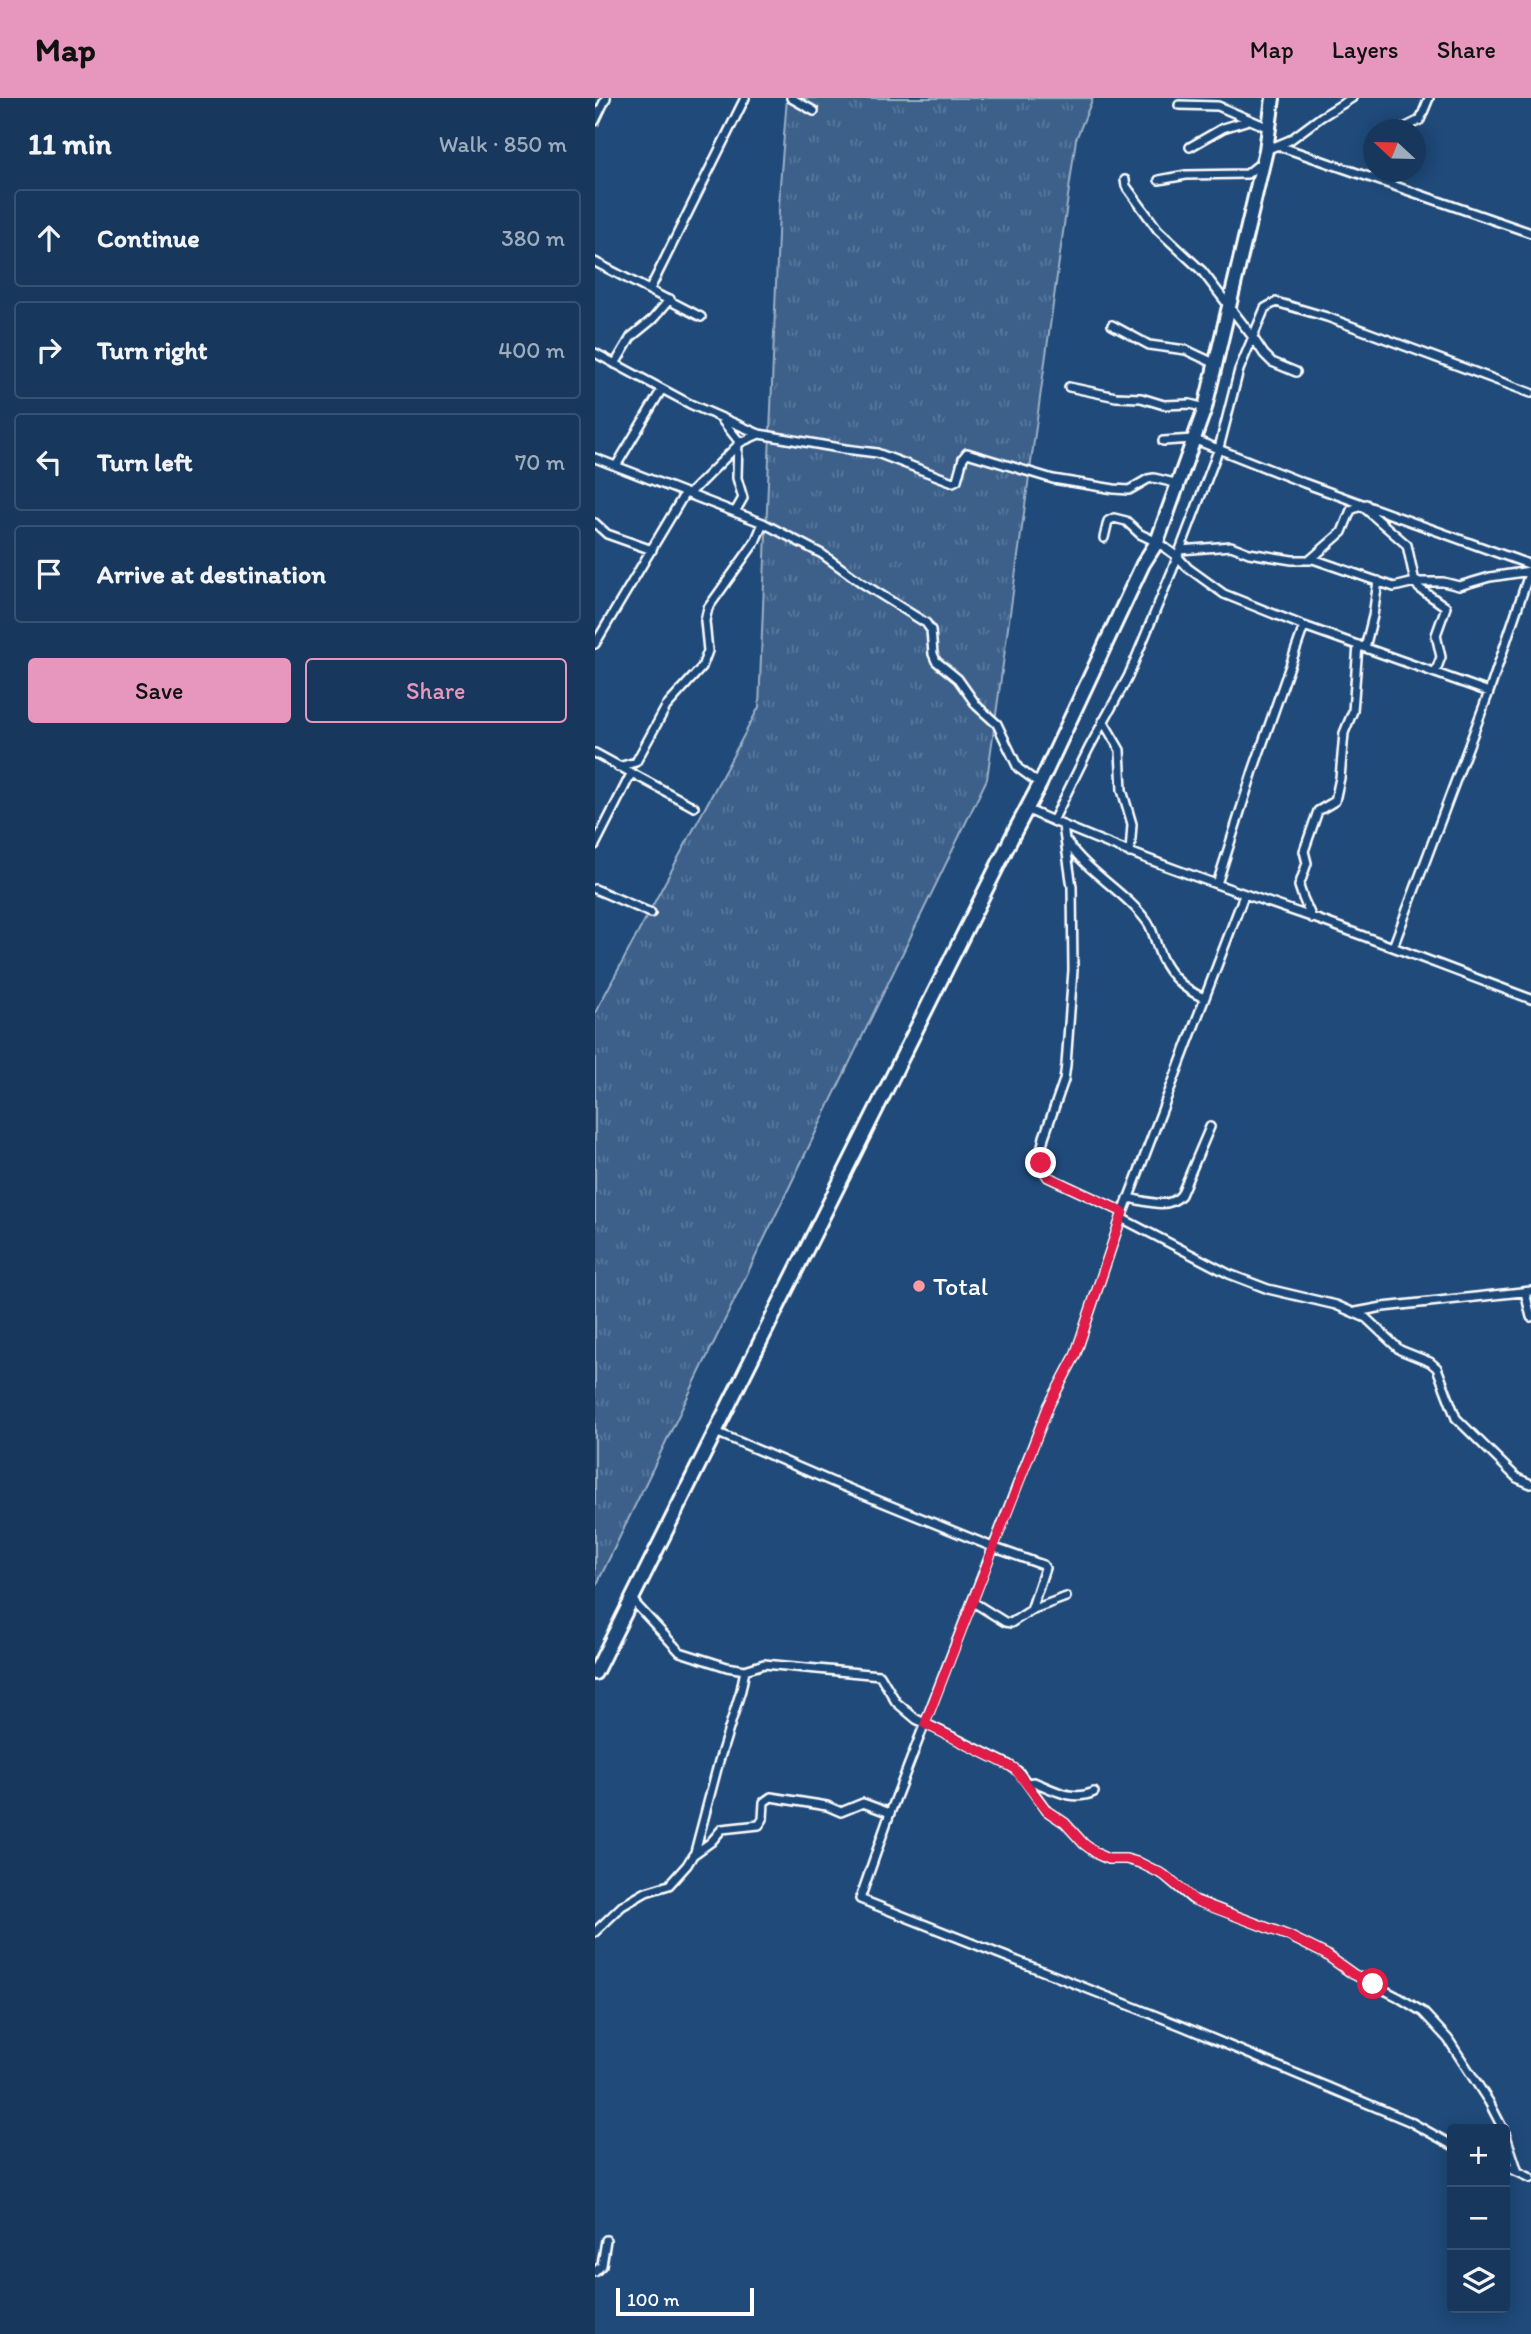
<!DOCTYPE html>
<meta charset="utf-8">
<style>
:root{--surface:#17385c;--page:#203f62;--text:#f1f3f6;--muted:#9eacbb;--line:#365272;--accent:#e797bd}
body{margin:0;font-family:Itim,sans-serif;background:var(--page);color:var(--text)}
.controls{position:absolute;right:21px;bottom:21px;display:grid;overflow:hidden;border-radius:7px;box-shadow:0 4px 18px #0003}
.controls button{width:63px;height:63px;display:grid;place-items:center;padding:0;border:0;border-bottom:2px solid var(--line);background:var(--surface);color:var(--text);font:35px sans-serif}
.compass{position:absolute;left:768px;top:21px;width:63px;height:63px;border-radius:50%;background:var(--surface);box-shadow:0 4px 18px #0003;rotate:292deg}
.scale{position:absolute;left:21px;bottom:18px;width:138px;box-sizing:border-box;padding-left:7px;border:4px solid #fff;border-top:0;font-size:19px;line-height:24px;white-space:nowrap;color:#fff;-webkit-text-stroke:5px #1f4a7a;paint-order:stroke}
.stop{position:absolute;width:21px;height:21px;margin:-16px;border:5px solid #e11d48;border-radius:50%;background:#fff}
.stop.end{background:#e11d48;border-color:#fff;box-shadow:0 2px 7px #0008}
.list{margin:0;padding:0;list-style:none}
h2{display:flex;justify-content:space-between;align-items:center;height:91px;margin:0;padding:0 28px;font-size:30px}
h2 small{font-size:23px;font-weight:400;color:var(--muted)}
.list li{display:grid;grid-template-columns:46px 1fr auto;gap:21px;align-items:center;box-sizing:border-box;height:98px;margin:0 14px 14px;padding:0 14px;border:2px solid var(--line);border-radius:7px}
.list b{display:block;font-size:26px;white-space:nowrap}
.list em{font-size:23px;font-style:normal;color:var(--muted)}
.actions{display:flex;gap:14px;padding:21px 28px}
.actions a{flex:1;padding:16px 0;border:2px solid var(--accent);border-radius:7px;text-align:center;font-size:24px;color:var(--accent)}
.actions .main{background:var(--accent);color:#111}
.icon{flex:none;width:38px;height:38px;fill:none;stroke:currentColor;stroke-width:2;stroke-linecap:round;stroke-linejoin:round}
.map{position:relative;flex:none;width:936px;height:2236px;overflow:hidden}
header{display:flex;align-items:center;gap:42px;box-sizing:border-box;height:98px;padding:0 35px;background:var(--accent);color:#111}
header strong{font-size:33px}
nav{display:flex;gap:38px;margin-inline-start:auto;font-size:24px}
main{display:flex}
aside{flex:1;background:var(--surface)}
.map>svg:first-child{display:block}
.grass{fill:url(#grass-tufts);stroke:#9eb0c5;stroke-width:2}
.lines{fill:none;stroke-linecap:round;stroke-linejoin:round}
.minor-casing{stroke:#fff;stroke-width:12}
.trunk-casing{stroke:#fff;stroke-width:18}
.minor{stroke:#1f4a7a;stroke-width:7}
.trunk{stroke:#1f4a7a;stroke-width:12}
.route{stroke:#e11d48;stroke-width:9}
.poi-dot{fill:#ff9aa2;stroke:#1f4a7a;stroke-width:2.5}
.labels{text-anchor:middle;stroke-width:5;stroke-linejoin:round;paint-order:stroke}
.poi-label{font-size:26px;fill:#fff;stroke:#1f4a7a;text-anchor:start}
</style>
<header>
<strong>Map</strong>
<nav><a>Map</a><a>Layers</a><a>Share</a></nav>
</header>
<main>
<aside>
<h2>11 min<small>Walk · 850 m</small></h2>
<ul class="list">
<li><svg class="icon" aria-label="ahead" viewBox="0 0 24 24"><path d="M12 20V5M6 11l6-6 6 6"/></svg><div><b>Continue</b></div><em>380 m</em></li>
<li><svg class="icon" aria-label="right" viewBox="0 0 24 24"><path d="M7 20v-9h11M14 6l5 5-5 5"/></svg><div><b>Turn right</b></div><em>400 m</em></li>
<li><svg class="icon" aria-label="left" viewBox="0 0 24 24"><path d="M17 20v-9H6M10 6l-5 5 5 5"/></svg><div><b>Turn left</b></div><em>70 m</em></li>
<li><svg class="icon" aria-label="arrive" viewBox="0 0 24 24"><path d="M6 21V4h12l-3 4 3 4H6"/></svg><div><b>Arrive at destination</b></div></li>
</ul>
<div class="actions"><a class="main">Save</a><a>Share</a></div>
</aside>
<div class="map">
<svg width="936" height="2236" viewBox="0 0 936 2236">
<defs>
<pattern id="grass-tufts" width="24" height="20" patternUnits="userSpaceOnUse" patternTransform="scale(1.75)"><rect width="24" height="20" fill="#3c618b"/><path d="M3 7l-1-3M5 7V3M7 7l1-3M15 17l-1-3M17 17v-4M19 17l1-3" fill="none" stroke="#59799c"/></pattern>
</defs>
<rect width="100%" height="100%" fill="#1f4a7a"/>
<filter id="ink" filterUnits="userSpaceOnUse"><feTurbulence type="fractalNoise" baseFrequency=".0143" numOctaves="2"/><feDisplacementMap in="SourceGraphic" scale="14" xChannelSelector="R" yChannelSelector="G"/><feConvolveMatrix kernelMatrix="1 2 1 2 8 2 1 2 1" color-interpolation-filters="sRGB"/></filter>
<g filter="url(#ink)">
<path class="grass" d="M192,0H498L481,41L392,681L0,1490V915L164,609L185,87Z"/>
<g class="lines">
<g class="minor-casing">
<path id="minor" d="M196,0L219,13
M584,7L623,8L674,30
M0,23L11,0
M805,32L825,22L834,0
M684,48L936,135
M595,49L628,30L654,22
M671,52L695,42L726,19L757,0
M530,82L531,88L563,132L607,173L657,238L669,256L677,264L701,274
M564,82L591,77L652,76L667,64
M0,164L106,219
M55,191L150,0
M517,227L554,247L591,252L621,266
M0,255L95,306L164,336L250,351L282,355L358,384L362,382L368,360L372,355L458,381L519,391L534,392L553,381L559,380L584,386
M20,266L36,239L58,221L75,201
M474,289L521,299L546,300L569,307L595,306L610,310
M127,322L143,342L142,380L148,400L140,414
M568,343L598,341L709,385L936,467
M0,360L168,425L227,456L267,485L331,525L336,532L338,556L341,563L363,581L382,608L402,626L423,670L445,686
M21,368L67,291
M94,396L146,344L164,336
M767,408L812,447L820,484L824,490L851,509L841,537L846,559L840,575
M0,425L12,436L57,452
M509,440L513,423L519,420L531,423L545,436L562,444L583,459L593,470L629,496L709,528L894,594
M585,452L636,448L654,455L697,462H715L747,434L756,412L771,406
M718,461L799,489L820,484H848L864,488L895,479L935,473
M0,546L90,395
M770,550L778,518L783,483
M508,623L525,652L527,692L537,726L535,755
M0,655L99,709
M23,669L41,664L71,609L107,569L113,553L110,523L113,510L160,444L168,425
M431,711C524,753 620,786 716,819C789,845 863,874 936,901
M458,723L494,650L533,579L577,473L624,350L644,272L670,210L681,204L732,219L936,295
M468,728L477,789L478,872L471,967L469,982L449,1039L446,1053L448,1072L453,1079L528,1114
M472,744C494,776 531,794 553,825C558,833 560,842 563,851C571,875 586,890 609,900
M0,747L36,676
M622,786L658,673L709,528
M0,791L56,815
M649,797L526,1120L480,1258L454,1307L422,1388L295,1715L265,1801L587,1928L814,2023L857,2047
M717,820L708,800L704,788L712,765L709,753L723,713L740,703L745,680L749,635L758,613L763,547
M798,849L894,594L936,470
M533,1100C551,1103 573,1112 586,1097L615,1029
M526,1120L634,1176L673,1191L741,1207L771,1220L805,1252L835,1264L842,1270L861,1320L922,1380L936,1386
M930,1194L936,1219
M761,1214L788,1209L936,1193
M121,1334L240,1385L400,1450L448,1467L450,1470L436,1512
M38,1503L85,1554L132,1569L150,1572L146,1592L124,1663L100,1754
M378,1504L410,1524L416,1525L436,1512L471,1499
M150,1572L169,1566L285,1577L301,1604L321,1621L414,1667L424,1674L452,1713L470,1725L489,1746L504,1757L513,1761H531L545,1765L569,1777L597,1801L694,1838L730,1856L758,1876L803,1899L828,1914L853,1941L894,2004L908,2031
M432,1685L439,1684C459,1692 478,1704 499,1694
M0,1834L27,1808L51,1794L74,1787L92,1767L98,1757L116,1744L127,1731L164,1727L168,1721L169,1704L176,1699L232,1708L246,1714L268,1705L295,1715
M910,2035L923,2074
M910,2068L936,2080
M0,2174L7,2167L11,2142"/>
</g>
<g class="trunk-casing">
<path id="trunk" d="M0,1575L420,733L445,686L548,466L562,444L610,310L671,52L678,0"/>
</g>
<use href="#minor" class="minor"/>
<use href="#trunk" class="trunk"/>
</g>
</g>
<g class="lines" filter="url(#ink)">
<path class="route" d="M446,1065L453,1079L528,1114L480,1258L454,1307L330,1626L419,1670L452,1713L470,1725L489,1746L504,1757L513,1761H531L545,1765L569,1777L601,1803L694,1838L730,1856L758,1876L778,1886"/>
</g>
<circle class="poi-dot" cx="324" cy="1188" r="7"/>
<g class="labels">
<g class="poi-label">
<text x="338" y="1197">Total</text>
</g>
</g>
</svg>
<div class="controls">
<button>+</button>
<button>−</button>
<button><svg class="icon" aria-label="layers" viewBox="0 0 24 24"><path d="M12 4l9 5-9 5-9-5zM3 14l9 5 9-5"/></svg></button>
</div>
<svg class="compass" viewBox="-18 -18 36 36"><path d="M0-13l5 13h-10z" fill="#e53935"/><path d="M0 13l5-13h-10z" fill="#9eacbb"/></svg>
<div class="scale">100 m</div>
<div class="stop" style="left:778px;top:1886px"></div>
<div class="stop end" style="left:446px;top:1065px"></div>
</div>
</main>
